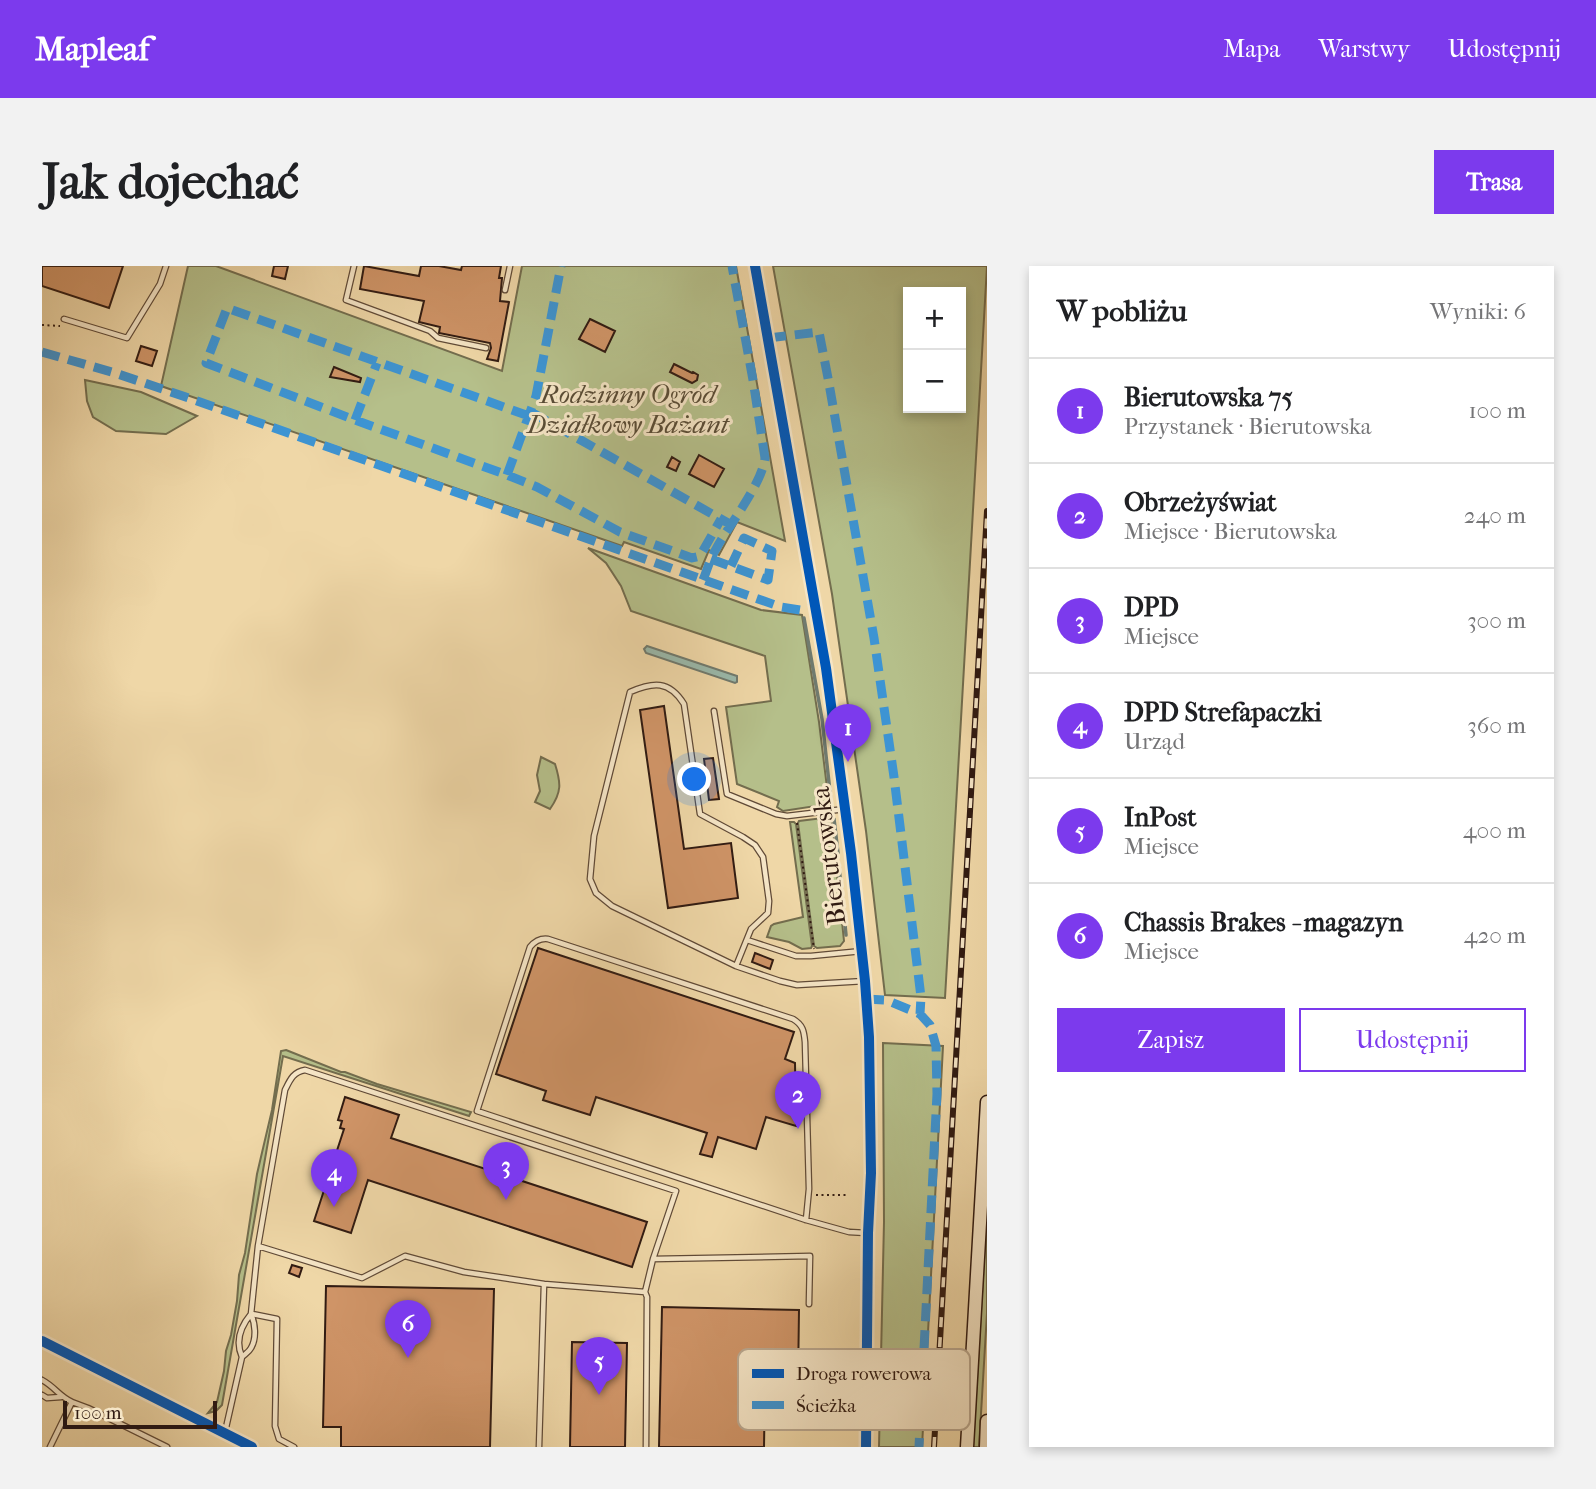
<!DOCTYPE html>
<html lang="pl">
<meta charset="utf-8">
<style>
:root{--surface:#fff;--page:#f2f2f2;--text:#202124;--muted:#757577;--line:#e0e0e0;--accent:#7c3aed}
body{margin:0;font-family:"IM FELL French Canon",serif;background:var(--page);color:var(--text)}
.controls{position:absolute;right:21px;top:21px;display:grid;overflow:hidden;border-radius:0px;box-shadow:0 4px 10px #0003}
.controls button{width:63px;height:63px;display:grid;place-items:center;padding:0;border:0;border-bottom:2px solid var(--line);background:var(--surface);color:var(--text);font:35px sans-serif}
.scale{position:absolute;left:21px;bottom:18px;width:154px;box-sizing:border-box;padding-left:7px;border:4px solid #311b12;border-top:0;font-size:19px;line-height:24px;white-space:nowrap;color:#311b12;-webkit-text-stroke:5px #f5e5c6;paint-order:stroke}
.you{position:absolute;left:653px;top:514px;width:24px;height:24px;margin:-18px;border:5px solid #fff;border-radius:50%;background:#1a73e8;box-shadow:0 0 0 10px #1a73e833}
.badge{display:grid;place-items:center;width:46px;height:46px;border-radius:50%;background:var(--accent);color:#fff;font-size:23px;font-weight:700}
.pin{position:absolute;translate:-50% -58px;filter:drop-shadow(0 2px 4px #0008)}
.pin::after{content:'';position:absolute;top:37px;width:24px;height:21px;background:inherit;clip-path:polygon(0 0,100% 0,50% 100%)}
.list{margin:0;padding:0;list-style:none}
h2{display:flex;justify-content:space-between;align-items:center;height:91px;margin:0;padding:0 28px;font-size:30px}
h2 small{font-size:23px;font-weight:400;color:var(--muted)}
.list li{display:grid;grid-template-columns:46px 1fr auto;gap:21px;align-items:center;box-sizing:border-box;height:105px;padding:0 28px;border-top:2px solid var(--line)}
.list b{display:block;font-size:26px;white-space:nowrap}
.list p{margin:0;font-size:23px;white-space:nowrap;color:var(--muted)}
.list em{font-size:23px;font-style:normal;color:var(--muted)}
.actions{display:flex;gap:14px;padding:21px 28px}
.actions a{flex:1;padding:16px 0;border:2px solid var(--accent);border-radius:0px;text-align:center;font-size:24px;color:var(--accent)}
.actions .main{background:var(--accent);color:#fff}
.map{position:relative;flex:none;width:945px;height:1181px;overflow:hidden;border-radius:0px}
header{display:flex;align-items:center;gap:42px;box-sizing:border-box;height:98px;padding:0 35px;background:var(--accent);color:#fff}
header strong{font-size:33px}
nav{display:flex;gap:38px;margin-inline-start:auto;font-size:24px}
.intro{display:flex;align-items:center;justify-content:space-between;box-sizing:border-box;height:168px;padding:0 42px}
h1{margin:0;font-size:49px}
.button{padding:18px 32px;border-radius:0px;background:var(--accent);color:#fff;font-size:24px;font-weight:700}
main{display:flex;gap:42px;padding:0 42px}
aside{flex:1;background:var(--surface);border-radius:0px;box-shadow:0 4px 10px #0003}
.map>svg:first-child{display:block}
.green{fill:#b5bf8a;stroke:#736d4e;stroke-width:2;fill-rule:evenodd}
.water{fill:#9ab9ab;stroke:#707a6e;stroke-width:2}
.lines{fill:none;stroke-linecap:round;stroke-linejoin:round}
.stream{stroke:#707a6e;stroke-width:3.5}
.building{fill:#cf9467;stroke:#311b12;stroke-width:2}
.service-casing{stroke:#604a37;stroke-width:7}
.tertiary-casing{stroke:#604a37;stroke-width:13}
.secondary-casing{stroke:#311b12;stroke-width:15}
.path{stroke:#311b12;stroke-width:2;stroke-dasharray:2 3.5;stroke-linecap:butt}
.service{stroke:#f5e5c6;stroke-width:4.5}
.tertiary{stroke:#f5e5c6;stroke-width:10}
.secondary{stroke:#f5e5c6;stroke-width:12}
.rail-casing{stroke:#311b12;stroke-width:6}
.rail{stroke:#f5e5c6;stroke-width:3.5;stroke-dasharray:10;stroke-linecap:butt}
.quiet{stroke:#3d94d3;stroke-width:9;stroke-dasharray:18 9;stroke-linecap:butt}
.cycleway-casing{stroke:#f5e5c6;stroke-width:15}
.cycleway{stroke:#0057b8;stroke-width:10}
.labels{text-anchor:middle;stroke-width:6;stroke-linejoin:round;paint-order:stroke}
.park-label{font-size:26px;font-style:italic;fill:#594c36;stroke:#f5e5c6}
.street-label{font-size:26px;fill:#311b12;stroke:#f5e5c6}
.key{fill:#f5e5c6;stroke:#baa890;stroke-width:2}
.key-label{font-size:19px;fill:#311b12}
</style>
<header>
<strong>Mapleaf</strong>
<nav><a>Mapa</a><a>Warstwy</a><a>Udostępnij</a></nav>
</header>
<div class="intro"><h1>Jak dojechać</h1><a class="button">Trasa</a></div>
<main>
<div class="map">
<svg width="945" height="1181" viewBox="0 0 945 1181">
<rect width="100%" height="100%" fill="#efd7a7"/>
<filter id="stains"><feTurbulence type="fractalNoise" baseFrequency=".00286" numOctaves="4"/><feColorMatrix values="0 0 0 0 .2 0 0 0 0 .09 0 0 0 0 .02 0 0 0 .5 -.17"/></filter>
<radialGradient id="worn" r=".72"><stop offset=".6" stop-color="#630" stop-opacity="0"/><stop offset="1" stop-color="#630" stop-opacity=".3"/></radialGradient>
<path class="green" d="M146,0H174L460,105L480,0H694L743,275L695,256L677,289L667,284L659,303L582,276L580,280L119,120Z
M731,0H945L903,732L843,729L824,565L790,328ZM866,26H919V142H866Z
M43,114L99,126L155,150L124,168L74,165L51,151L45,135Z
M546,282L719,344L760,349L777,456L787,538L741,545L735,541L737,535L695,518L684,441L729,435L723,390L589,345L579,320L564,297Z
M499,491L513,498C519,517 520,526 508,543L493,536L498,525L495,509Z
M789,551L802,675L798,680L775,682L772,680L756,557L757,555Z
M748,556H752L754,558L770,680L769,682L760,683L747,676L725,671L729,660L732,658L761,651Z
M841,777L901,780L880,1181H837L842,956Z
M244,784L299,806H303L335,818L429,846L427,850L241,790L180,1139L174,1145L166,1147L175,1136L182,1105L184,1085L189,1069L195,1035L197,1009L203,987L215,908L230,844L239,785Z
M945,943V1047L937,1181H931Z"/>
<path class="water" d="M605,380L695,410V416L693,417L604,387L602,383Z"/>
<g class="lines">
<path class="stream" d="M762,352L780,453L789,535
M792,553L796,587
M797,601L804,669"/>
</g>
<path class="building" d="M0,0H81L67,42L0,20Z
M232,0H246L243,13L230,10Z
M322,0L377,10L379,0H397L419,4L420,0H459L457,12H460L458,35L467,36L456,95L445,93L449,82L448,77L397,67L398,61L377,56L382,35L318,23Z
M548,53L573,65L563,86L537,73Z
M99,80L115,85L110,100L94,95Z
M632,98L650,107L651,106L656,109L655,114L650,117L628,106Z
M292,101L319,112L318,116L288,111Z
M657,189L682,203L672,221L647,208Z
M630,191L638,196L634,205L625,201Z
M622,440L642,583L689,577L696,632L626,642L598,444Z
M671,492L677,533L667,534L662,493Z
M496,682L752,766L743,793L753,797L754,860L724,851L714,883L676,871L670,891L658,888L665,867L554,831L548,849L501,834L504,825L454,808Z
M713,687L731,694L728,703L710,696Z
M303,831L357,849L349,872L605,956L590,1001L326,914L309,967L272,955L302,863L298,862L300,855L296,854Z
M250,999L260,1002L257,1011L247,1007Z
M284,1020L452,1023L448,1181H299V1161H281Z
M620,1041L757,1044L756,1117H723L722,1181H617Z
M530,1076L585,1077L583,1181H528Z"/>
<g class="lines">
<g class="service-casing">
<path id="service" d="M312,0L304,34L388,65L396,72L444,82
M463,24L468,0
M22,53L85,72L118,18L124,0
M672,445L685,528L734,548L745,550L803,543
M705,674L754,690H769L820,685
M694,700L709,663L726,647L727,635L721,591L713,579L701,571L658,548L642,438C627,414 611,416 588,426L552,570L548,613L554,627L570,640L694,700L738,715L755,719L823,715
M764,954L767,923L763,776C762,765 761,759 751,753L506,673C498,672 493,675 488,681L435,845L764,954L807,966L825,967
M216,980L320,1012L363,990L422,1006L502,1018L497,1181
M611,993L768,990L767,1038
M603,1026L605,1031L604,1181
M210,1048L235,1053L233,1160L237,1173L252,1181
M200,1091C193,1075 199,1060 209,1048
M0,1114C13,1121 17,1130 30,1136
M0,1129L5,1132L19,1131
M183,1166L200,1091C203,1088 207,1086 209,1082C215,1072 213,1057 209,1048L216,980L243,824C248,814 251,806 263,804L634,925L611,993L603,1026L502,1018
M8,1181L30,1136L46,1142L125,1181"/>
</g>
<g class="tertiary-casing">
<path id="tertiary" d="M713,0L784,402L809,587L823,715L827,771L829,907L826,967L824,1181
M0,1075L210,1181"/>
</g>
<g class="secondary-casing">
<path id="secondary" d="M925,1181L945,836
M944,1181L945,1155"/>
</g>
<path class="path" d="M0,59L18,60
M755,557L772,683
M774,929H807"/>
<use href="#service" class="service"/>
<use href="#tertiary" class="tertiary"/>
<use href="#secondary" class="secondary"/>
<g class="rail-casing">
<path id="rail" d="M892,1181L945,245"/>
</g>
<use href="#rail" class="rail"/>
<path class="quiet" d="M726,72L777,66L786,112L832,372L852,511L879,731L878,748
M0,86L73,107L147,132L739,341L758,344L773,340
M489,146L686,257
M487,150L185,42L164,97L313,154L465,209L495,221L578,266L650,292L658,290L679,253
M313,154L335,97
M465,209L494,130L519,0
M669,293L726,314L730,285L702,272L689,300
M661,314C665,304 668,293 674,283C687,259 720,218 723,192L711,114L690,0
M824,733L844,734L878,748L888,759L894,780L895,828L877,1181"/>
<g class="cycleway-casing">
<path id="cycleway" d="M713,0L784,402L809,587L823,715L827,771L829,907L826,967L824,1181
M0,1075L210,1181"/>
</g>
<use href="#cycleway" class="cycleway"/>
</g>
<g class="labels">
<g class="park-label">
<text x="586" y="137">Rodzinny Ogród<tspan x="586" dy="30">Działkowy Bażant</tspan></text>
</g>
<g class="street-label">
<text transform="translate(786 590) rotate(-97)" y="9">Bierutowska</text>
</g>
</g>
<rect x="696" y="1083" width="232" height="81" rx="10" class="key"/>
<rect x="710" y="1103" width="32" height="9" fill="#0057b8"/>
<rect x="710" y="1135" width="32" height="8" fill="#3d94d3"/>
<g class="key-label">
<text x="754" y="1114">Droga rowerowa</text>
<text x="754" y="1146">Ścieżka</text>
</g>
<rect width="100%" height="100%" filter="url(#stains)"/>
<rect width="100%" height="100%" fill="url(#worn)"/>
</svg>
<div class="controls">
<button>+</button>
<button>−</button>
</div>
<div class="scale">100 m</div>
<div class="you"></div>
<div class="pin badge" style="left:806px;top:496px">1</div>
<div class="pin badge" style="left:756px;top:863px">2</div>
<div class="pin badge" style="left:464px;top:934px">3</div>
<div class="pin badge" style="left:292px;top:941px">4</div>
<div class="pin badge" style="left:557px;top:1129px">5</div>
<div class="pin badge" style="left:366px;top:1092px">6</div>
</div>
<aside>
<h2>W pobliżu<small>Wyniki: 6</small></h2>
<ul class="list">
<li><span class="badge">1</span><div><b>Bierutowska 75</b><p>Przystanek · Bierutowska</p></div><em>100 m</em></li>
<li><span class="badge">2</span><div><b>Obrzeżyświat</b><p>Miejsce · Bierutowska</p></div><em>240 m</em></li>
<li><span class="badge">3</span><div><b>DPD</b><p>Miejsce</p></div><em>300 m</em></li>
<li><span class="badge">4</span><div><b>DPD Strefapaczki</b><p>Urząd</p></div><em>360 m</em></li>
<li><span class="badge">5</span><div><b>InPost</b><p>Miejsce</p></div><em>400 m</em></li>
<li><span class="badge">6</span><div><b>Chassis Brakes - magazyn</b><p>Miejsce</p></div><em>420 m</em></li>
</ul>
<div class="actions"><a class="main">Zapisz</a><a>Udostępnij</a></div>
</aside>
</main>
